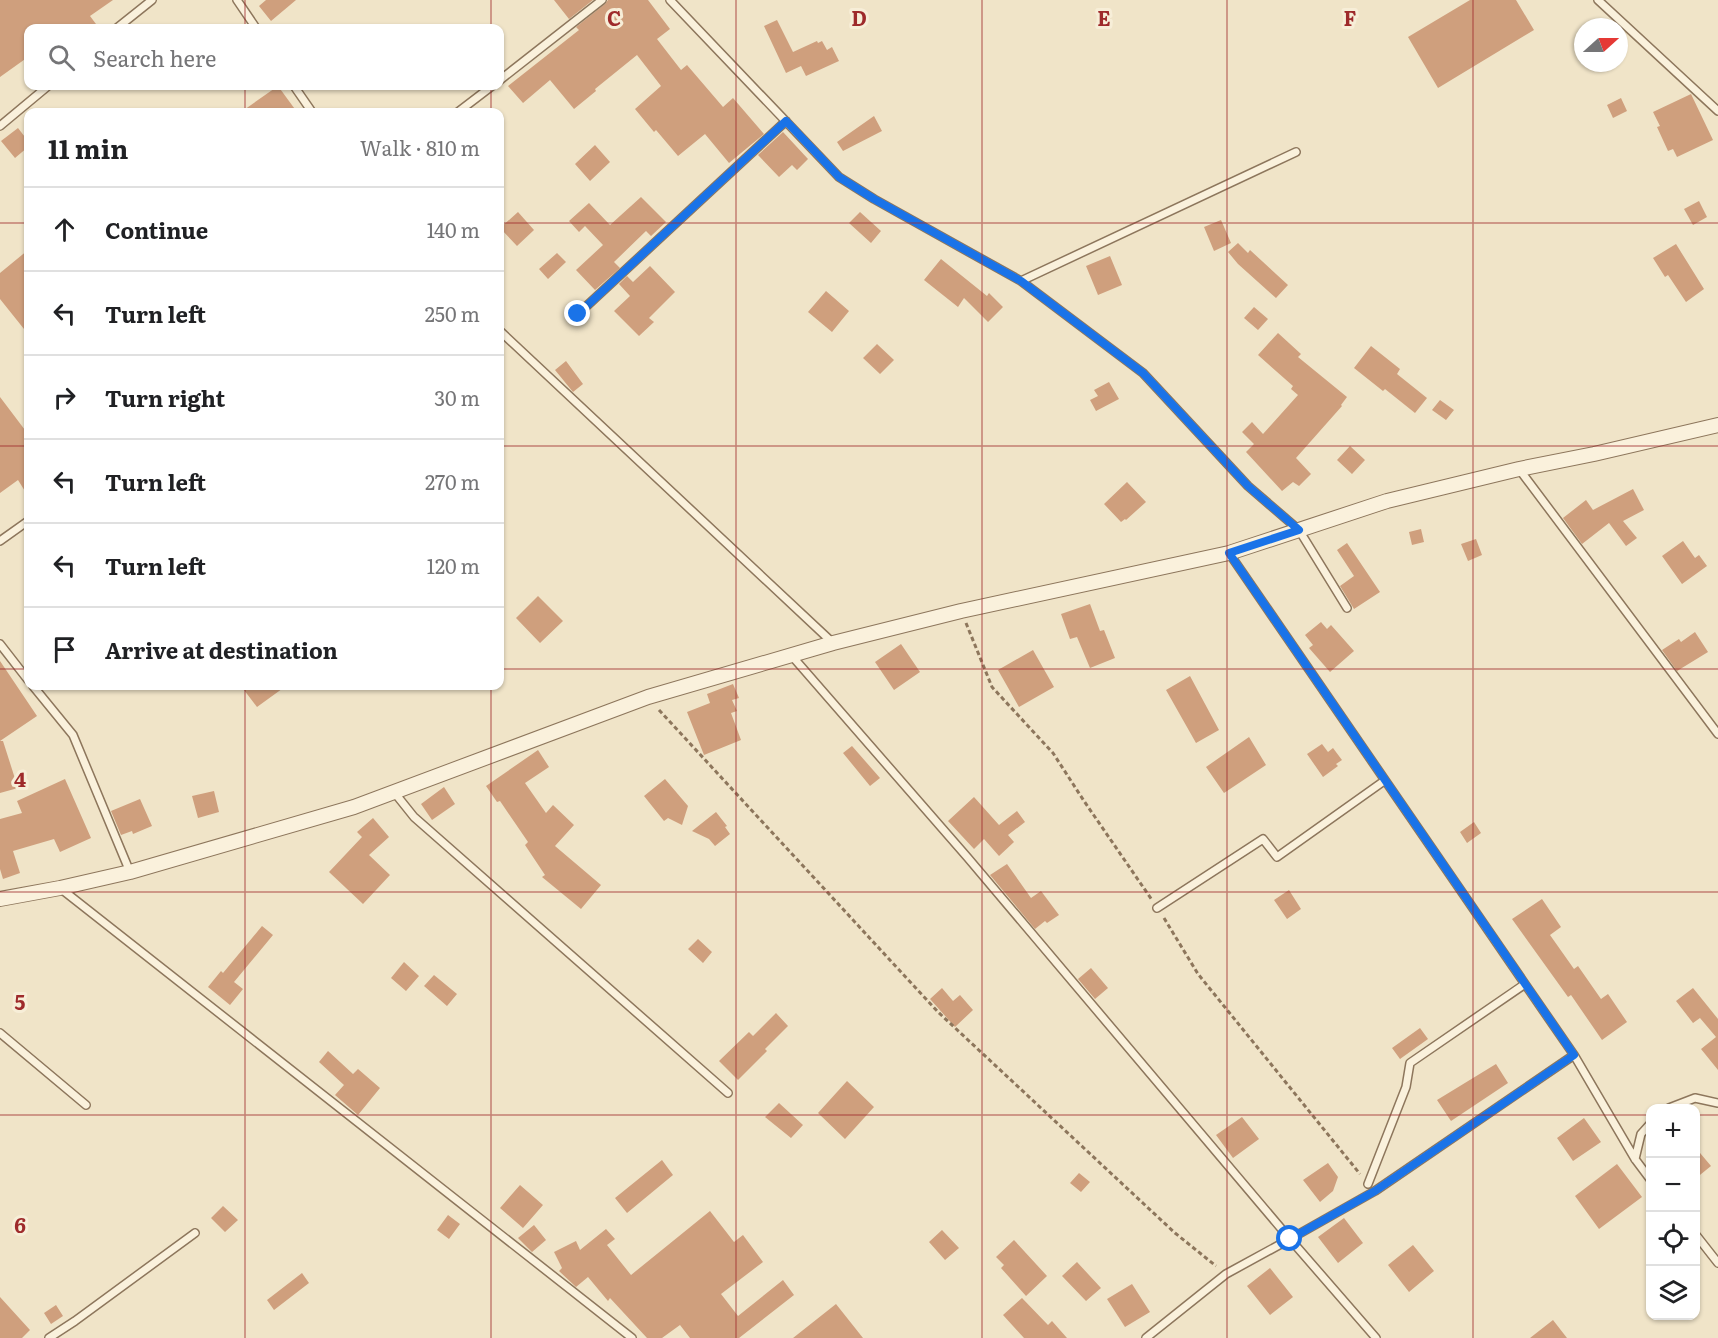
<!DOCTYPE html>
<meta charset="utf-8">
<style>
:root{--surface:#fff;--page:#f6f6f6;--text:#202124;--muted:#757577;--line:#e0e0e0}
body{margin:0;font-family:Literata,serif;background:var(--page);color:var(--text)}
.controls{position:absolute;right:18px;bottom:18px;display:grid;overflow:hidden;border-radius:12px;box-shadow:0 2px 4px #0004}
.controls button{width:54px;height:54px;display:grid;place-items:center;padding:0;border:0;border-bottom:2px solid var(--line);background:var(--surface);color:var(--text);font:30px sans-serif}
.compass{position:absolute;left:1574px;top:18px;width:54px;height:54px;border-radius:50%;background:var(--surface);box-shadow:0 2px 4px #0004;rotate:69deg}
.stop{position:absolute;width:18px;height:18px;margin:-14px;border:4px solid #1a73e8;border-radius:50%;background:#fff}
.stop.end{background:#1a73e8;border-color:#fff;box-shadow:0 2px 6px #0008}
.list{margin:0;padding:0;list-style:none}
h2{display:flex;justify-content:space-between;align-items:center;height:78px;margin:0;padding:0 24px;font-size:26px}
h2 small{font-size:20px;font-weight:400;color:var(--muted)}
.list li{display:grid;grid-template-columns:39px 1fr auto;gap:18px;align-items:center;box-sizing:border-box;height:84px;padding:0 24px;border-top:2px solid var(--line)}
.list b{display:block;font-size:22px;white-space:nowrap}
.list em{font-size:20px;font-style:normal;color:var(--muted)}
.icon{flex:none;width:33px;height:33px;fill:none;stroke:currentColor;stroke-width:2;stroke-linecap:round;stroke-linejoin:round}
.map{position:relative;flex:none;width:1718px;height:1338px;overflow:hidden}
.search{position:absolute;background:var(--surface);box-shadow:0 2px 4px #0004;left:24px;top:24px;width:480px;height:66px;display:flex;align-items:center;gap:15px;box-sizing:border-box;padding:0 21px;border-radius:12px;color:var(--muted);font-size:22px}
.panel{position:absolute;background:var(--surface);box-shadow:0 2px 4px #0004;left:24px;top:108px;width:480px;height:582px;border-radius:12px}
.map>svg:first-child{display:block}
.building{fill:#cf9f7d}
.lines{fill:none;stroke-linecap:round;stroke-linejoin:round}
.lane-casing{stroke:#8d765c;stroke-width:10}
.street-casing{stroke:#8d765c;stroke-width:16}
.path{stroke:#8d765c;stroke-width:3;stroke-dasharray:4.5 3;stroke-linecap:butt}
.lane{stroke:#faf1dc;stroke-width:7}
.street{stroke:#faf1dc;stroke-width:14}
.route{stroke:#1a73e8;stroke-width:8}
.grid{fill:none;stroke:#9e2a2b;stroke-width:1.5;stroke-opacity:0.55}
.grid-label{font-size:20px;text-anchor:middle;font-weight:bold;fill:#9e2a2b;stroke:#f7eed8;stroke-width:6;stroke-linejoin:round;paint-order:stroke}
</style>
<div class="map">
<svg width="1718" height="1338" viewBox="0 0 1718 1338">
<rect width="100%" height="100%" fill="#f0e4c8"/>
<path class="building" d="M0,0H113L90,16L99,28H28V57L0,77Z
M266,0H296L271,21L259,6Z
M554,0H593L569,19Z
M608,0H648L670,29L657,39L681,70L687,65L723,107L733,98L764,134L729,163L705,134L678,156L656,130L654,132L635,109L661,86L637,55L595,89L596,91L574,109L550,80L523,103L508,86L579,30L576,27L605,4Z
M1470,0H1516L1534,30L1438,88L1408,37Z
M777,20L793,52L817,41L818,43L822,41L827,50L832,47L839,61L806,76L801,66L786,73L764,26Z
M278,86L297,112H241Z
M1691,94L1713,140L1677,157L1673,149L1668,151L1657,127L1660,126L1653,112Z
M1621,98L1627,111L1613,118L1607,105Z
M874,116L882,131L843,151L837,142Z
M18,128L28,141V147L15,158L1,141Z
M783,132L808,159L797,170L792,165L779,177L758,155Z
M595,145L610,162L590,181L575,164Z
M641,197L666,222L651,236L646,231L614,262L620,268L595,290L576,270L603,245L585,226L579,232L569,221L589,203L610,225Z
M1699,201L1707,217L1693,225L1684,209Z
M518,212L534,230L517,246L500,228Z
M860,212L881,231L871,243L849,223Z
M1221,220L1231,243L1214,251L1204,227Z
M1238,243L1248,253L1250,250L1288,285L1276,298L1238,264L1228,252Z
M1676,244L1704,289L1686,302L1668,275L1665,277L1653,258Z
M28,250V334L0,299V273Z
M557,253L566,262L548,279L539,269Z
M1110,256L1122,285L1098,295L1086,266Z
M941,259L987,296L989,293L1003,307L988,322L964,298L958,307L924,280Z
M650,266L675,292L649,318L654,322L639,336L614,311L630,296L619,284L627,276L633,282Z
M826,291L849,311L832,332L808,312Z
M1254,307L1268,319L1258,330L1244,318Z
M1278,333L1301,354L1298,357L1347,397L1341,405L1342,406L1296,458L1311,474L1299,486L1293,482L1282,491L1246,452L1254,444L1242,432L1252,422L1263,434L1298,395L1291,389L1293,386L1258,355Z
M877,344L894,360L880,374L863,358Z
M1371,346L1400,369L1397,374L1427,398L1415,413L1385,389L1383,391L1354,368Z
M566,361L583,384L573,392L555,370Z
M1109,382L1119,399L1096,411L1090,400L1098,396L1094,390Z
M0,397L28,434V496L18,480L0,493Z
M1440,400L1454,410L1446,420L1432,410Z
M1350,446L1365,460L1352,474L1337,460Z
M1127,482L1146,502L1126,520L1125,519L1121,522L1104,504Z
M1633,489L1644,510L1623,521L1637,538L1626,546L1609,523L1582,544L1563,518L1586,500L1593,510Z
M1421,529L1424,542L1412,545L1409,532Z
M1476,539L1482,555L1468,561L1461,544Z
M1683,541L1695,558L1699,555L1707,566L1682,584L1662,556Z
M1347,543L1380,592L1354,609L1340,586L1354,576L1337,550Z
M538,596L563,621L540,643L516,618Z
M1090,604L1100,631L1104,630L1115,658L1090,668L1077,637L1070,639L1061,614Z
M1321,622L1327,629L1331,625L1354,651L1330,672L1309,648L1313,645L1305,635Z
M1695,632L1708,652L1677,671L1662,650L1679,639L1681,642Z
M901,644L920,672L894,690L875,662Z
M1033,650L1054,687L1019,707L998,670Z
M0,661L37,716L0,741H3L18,788L0,793Z
M1190,676L1219,730L1196,743L1166,690Z
M733,684L739,698L732,700L737,711L731,713L741,740L704,755L687,712L710,703L707,694Z
M241,686H286L257,707Z
M1249,737L1266,765L1224,793L1206,767Z
M1322,744L1328,752L1333,748L1342,760L1336,764L1338,766L1323,777L1307,754Z
M852,746L880,778L870,786L843,753Z
M538,750L549,767L525,783L546,813L553,805L574,825L555,846L601,885L581,909L542,877L545,875L525,845L528,842L500,801L497,802L486,786Z
M65,779L91,838L60,852L54,839L13,851L20,873L3,879L0,869V819L22,813L17,801Z
M665,779L688,806L682,825L668,818L664,821L644,796Z
M444,787L455,804L432,820L421,804Z
M214,791L219,812L198,818L192,796Z
M974,797L999,825L1017,811L1025,822L1008,835L1014,842L999,856L984,839L974,849L948,821Z
M140,799L152,826L133,834L132,831L121,835L111,811Z
M716,812L727,826L725,827L730,834L715,846L709,839L692,831Z
M373,818L389,837L369,855L390,875L363,904L329,872L362,837L357,832Z
M1474,822L1481,833L1467,843L1460,832Z
M1007,864L1031,898L1041,891L1059,915L1047,923L1045,921L1035,929L990,875Z
M1289,890L1301,909L1287,919L1274,900Z
M1542,899L1561,927L1550,935L1574,969L1578,966L1601,999L1608,994L1627,1022L1602,1040L1571,995L1568,997L1512,919Z
M262,926L273,935L234,982L243,989L230,1005L208,987L221,971L223,973Z
M698,939L712,952L703,963L688,949Z
M404,962L419,976L406,991L391,978Z
M1091,968L1108,988L1095,999L1078,979Z
M434,975L457,994L447,1006L424,986Z
M942,988L953,1001L960,995L973,1010L955,1027L930,999Z
M1693,988L1718,1019V1070L1701,1049L1716,1037L1700,1018L1693,1023L1676,1001Z
M776,1013L788,1026L765,1049L767,1051L738,1080L719,1061L749,1032L753,1036Z
M1420,1028L1428,1039L1400,1059L1392,1048Z
M328,1051L353,1074L358,1069L380,1088L358,1115L335,1095L344,1085L319,1062Z
M1496,1064L1508,1083L1451,1121L1437,1100Z
M847,1081L874,1107L845,1139L818,1113Z
M779,1103L803,1125L791,1138L765,1117Z
M1242,1117L1259,1139L1233,1158L1216,1135Z
M1584,1118L1601,1142L1573,1161L1557,1138Z
M1695,1147L1711,1166L1695,1179Z
M662,1160L673,1175L627,1213L615,1198Z
M1328,1163L1338,1177L1333,1191L1320,1202L1303,1180Z
M1617,1164L1642,1197L1599,1229L1575,1196Z
M1079,1173L1090,1182L1081,1192L1070,1183Z
M520,1185L543,1205L523,1228L500,1208Z
M223,1206L238,1220L225,1232L211,1218Z
M710,1211L734,1242L743,1235L763,1262L721,1294L738,1316L783,1280L794,1295L739,1338H690L680,1325L662,1338H647L610,1298L608,1301L588,1277L576,1287L559,1271L562,1268L554,1252L576,1241L580,1250L606,1229L615,1239L607,1245L631,1275Z
M448,1215L460,1224L449,1239L437,1230Z
M1344,1218L1363,1243L1338,1263L1318,1237Z
M534,1225L546,1240L532,1252L518,1238Z
M942,1230L959,1248L945,1260L929,1242Z
M1014,1240L1047,1276L1026,1296L1001,1268L1004,1265L996,1257Z
M1413,1245L1434,1271L1409,1292L1388,1265Z
M1077,1262L1101,1288L1086,1301L1062,1276Z
M1270,1268L1293,1297L1270,1315L1247,1286Z
M302,1273L309,1283L274,1310L267,1300Z
M1132,1284L1150,1312L1125,1327L1107,1299Z
M0,1297L30,1330L22,1338H0Z
M1022,1298L1048,1325L1052,1321L1067,1338H1024L1003,1315Z
M836,1304L863,1338H793Z
M56,1305L63,1316L51,1324L44,1313Z
M1553,1320L1567,1338H1530Z"/>
<g class="lines">
<g class="lane-casing">
<path id="lane" d="M237,0L256,28
M670,0L839,177L874,199L1021,281L1143,373L1248,486L1299,530L1347,608
M1598,0L1718,111
M117,28L152,0
M500,80L602,0
M294,86L312,112
M458,112L492,86
M0,126L48,86
M1021,281L1296,152
M578,314L786,121
M500,331L833,643
M1519,469L1718,734
M0,541L28,521
M1229,553L1525,984L1574,1055L1635,1159L1650,1179
M0,644L28,680
M792,656L968,858L1290,1239L1375,1191L1574,1055
M33,686L73,735L130,872
M394,792L414,817L728,1093
M60,888L632,1338
M1157,908L1263,839L1277,857L1384,781
M0,1033L86,1105
M1669,1108L1695,1098L1718,1103
M1635,1159L1641,1134L1650,1124
M1368,1184L1406,1087L1410,1063L1525,984
M1696,1235L1718,1263
M49,1338L75,1321L195,1233
M1146,1338L1226,1274L1290,1239L1376,1338"/>
</g>
<g class="street-casing">
<path id="street" d="M0,899L60,888L130,872L354,807L648,697L833,643L961,611L1229,553L1387,501L1519,469L1594,454L1718,425"/>
</g>
<path class="path" d="M966,623L992,687L1053,753L1084,801L1152,900
M659,710L938,1012L1175,1233L1216,1266
M1164,918L1198,974L1360,1174"/>
<use href="#lane" class="lane"/>
<use href="#street" class="street"/>
</g>
<g class="lines">
<path class="route" d="M578,314L786,121L839,177L874,199L1021,281L1143,373L1248,486L1299,530L1229,553L1574,1055L1375,1191L1290,1239"/>
</g>
<path class="grid" d="M245,0V28M491,0V28M736,0V1338M982,0V1338M1227,0V1338M1473,0V1338M245,86V112M491,86V112M0,223H28M500,223H1718M0,446H28M500,446H1718M0,669H28M500,669H1718M245,686V1338M491,686V1338M0,892H1718M0,1115H1650M1696,1115H1718"/>
<g class="grid-label">
<text x="614" y="26">C</text>
<text x="859" y="26">D</text>
<text x="1104" y="26">E</text>
<text x="1350" y="26">F</text>
<text x="20" y="787">4</text>
<text x="20" y="1010">5</text>
<text x="20" y="1233">6</text>
</g>
</svg>
<div class="controls">
<button>+</button>
<button>−</button>
<button><svg class="icon" aria-label="locate" viewBox="0 0 24 24"><circle cx="12" cy="12" r="6"/><path d="M12 2v4M12 18v4M2 12h4M18 12h4"/></svg></button>
<button><svg class="icon" aria-label="layers" viewBox="0 0 24 24"><path d="M12 4l9 5-9 5-9-5zM3 14l9 5 9-5"/></svg></button>
</div>
<svg class="compass" viewBox="-18 -18 36 36"><path d="M0-13l5 13h-10z" fill="#e53935"/><path d="M0 13l5-13h-10z" fill="#757577"/></svg>
<div class="stop" style="left:1290px;top:1239px"></div>
<div class="stop end" style="left:578px;top:314px"></div>
<div class="search"><svg class="icon" aria-label="search" viewBox="0 0 24 24"><circle cx="10" cy="10" r="6"/><path d="M15 15l6 6"/></svg>Search here</div>
<section class="panel">
<h2>11 min<small>Walk · 810 m</small></h2>
<ul class="list">
<li><svg class="icon" aria-label="ahead" viewBox="0 0 24 24"><path d="M12 20V5M6 11l6-6 6 6"/></svg><div><b>Continue</b></div><em>140 m</em></li>
<li><svg class="icon" aria-label="left" viewBox="0 0 24 24"><path d="M17 20v-9H6M10 6l-5 5 5 5"/></svg><div><b>Turn left</b></div><em>250 m</em></li>
<li><svg class="icon" aria-label="right" viewBox="0 0 24 24"><path d="M7 20v-9h11M14 6l5 5-5 5"/></svg><div><b>Turn right</b></div><em>30 m</em></li>
<li><svg class="icon" aria-label="left" viewBox="0 0 24 24"><path d="M17 20v-9H6M10 6l-5 5 5 5"/></svg><div><b>Turn left</b></div><em>270 m</em></li>
<li><svg class="icon" aria-label="left" viewBox="0 0 24 24"><path d="M17 20v-9H6M10 6l-5 5 5 5"/></svg><div><b>Turn left</b></div><em>120 m</em></li>
<li><svg class="icon" aria-label="arrive" viewBox="0 0 24 24"><path d="M6 21V4h12l-3 4 3 4H6"/></svg><div><b>Arrive at destination</b></div></li>
</ul>
</section>
</div>
